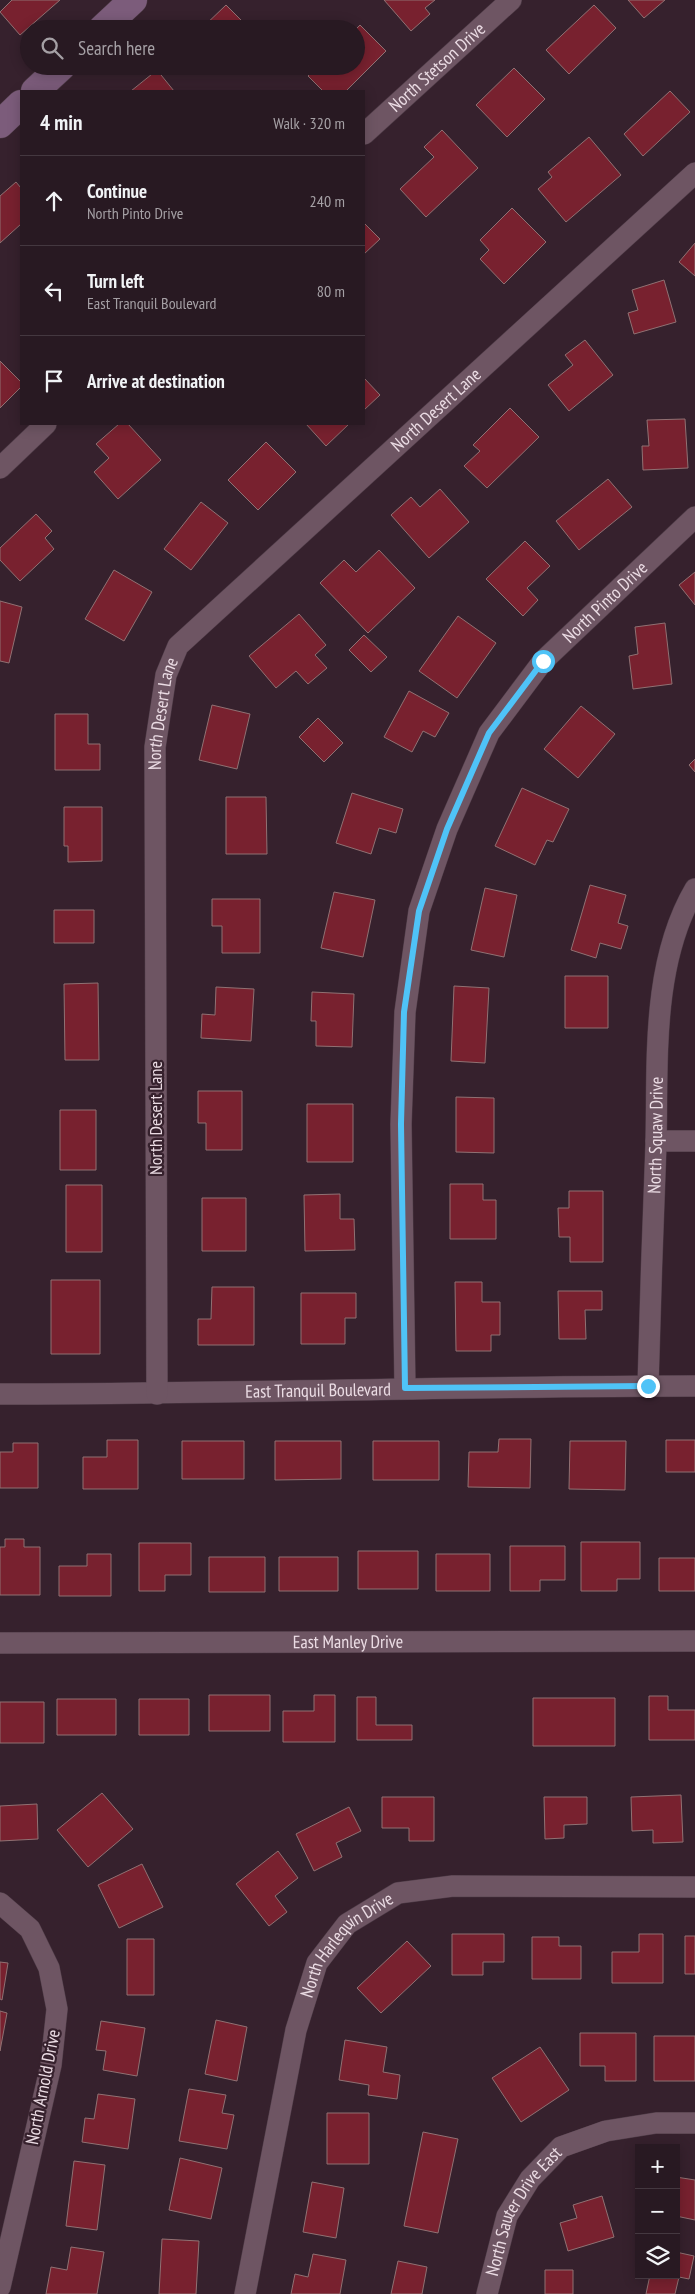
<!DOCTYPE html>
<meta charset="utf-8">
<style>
:root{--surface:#281922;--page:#34262f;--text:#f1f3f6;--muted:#a5a0a5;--line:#443840}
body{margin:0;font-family:"PT Sans Narrow",sans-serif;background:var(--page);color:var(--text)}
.controls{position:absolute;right:15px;bottom:15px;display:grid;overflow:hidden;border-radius:0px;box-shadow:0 2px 12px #0003}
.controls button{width:45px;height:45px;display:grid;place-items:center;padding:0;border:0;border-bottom:1px solid var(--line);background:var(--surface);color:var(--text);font:25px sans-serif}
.stop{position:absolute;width:15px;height:15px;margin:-11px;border:4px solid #4fc3f7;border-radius:50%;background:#fff}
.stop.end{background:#4fc3f7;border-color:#fff;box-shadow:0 1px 5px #0008}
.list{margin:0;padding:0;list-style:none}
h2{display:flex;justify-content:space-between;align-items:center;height:65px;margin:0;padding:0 20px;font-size:21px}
h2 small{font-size:16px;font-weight:400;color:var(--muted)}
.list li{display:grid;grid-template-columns:32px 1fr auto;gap:15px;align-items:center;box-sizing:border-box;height:90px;padding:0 20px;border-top:1px solid var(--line)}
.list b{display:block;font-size:19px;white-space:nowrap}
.list p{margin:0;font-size:16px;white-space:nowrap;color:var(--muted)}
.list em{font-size:16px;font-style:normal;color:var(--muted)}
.icon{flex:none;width:28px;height:28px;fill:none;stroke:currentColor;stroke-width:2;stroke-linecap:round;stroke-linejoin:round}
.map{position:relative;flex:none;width:695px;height:2294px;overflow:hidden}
.search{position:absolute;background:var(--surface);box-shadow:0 2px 12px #0003;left:20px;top:20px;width:345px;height:55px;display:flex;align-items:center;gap:12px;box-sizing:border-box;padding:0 18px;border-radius:28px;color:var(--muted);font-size:19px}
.panel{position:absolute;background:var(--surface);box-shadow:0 2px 12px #0003;left:20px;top:90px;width:345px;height:335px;border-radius:0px}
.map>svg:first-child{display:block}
.building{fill:#78212f;stroke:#907173}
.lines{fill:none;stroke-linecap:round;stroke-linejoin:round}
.minor-casing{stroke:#4e3c47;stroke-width:22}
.secondary-casing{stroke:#4e3c47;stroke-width:29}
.minor{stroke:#6e5563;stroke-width:21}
.secondary{stroke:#7c5c7b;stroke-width:28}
.route{stroke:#4fc3f7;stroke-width:6}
.labels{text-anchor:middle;stroke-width:4.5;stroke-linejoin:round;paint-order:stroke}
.street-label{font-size:18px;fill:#ebdce4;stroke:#36212d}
</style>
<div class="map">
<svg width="695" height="2294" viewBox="0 0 695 2294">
<rect width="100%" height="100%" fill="#36212d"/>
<path class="building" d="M12,0H60L20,35L0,12Z
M384,0H435L425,8L430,14L411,31Z
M628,0H665L644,18Z
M226,5L247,26L245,29H201Z
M594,5L616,28L569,74L546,50Z
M360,25L386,51L346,91H323L308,76L318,66H356V29Z
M514,68L545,99L507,137L476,105Z
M157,70L174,91H131Z
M670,91L690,112L643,156L624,134Z
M442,130L478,168L426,217L400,189L434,157L424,147Z
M589,137L621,175L566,222L538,189L552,177L548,172Z
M16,182L21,188V224L0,243V196Z
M512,208L546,242L504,284L480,259L489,250L480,240Z
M364,223L380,239L364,254Z
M695,243V276L679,262Z
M664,280L676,322L634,334L628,313L638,310L632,290Z
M585,340L613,375L569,411L548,385L573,365L565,355Z
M0,361L21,382V387L0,408Z
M364,378L380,395L364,410Z
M510,408L539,437L487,488L464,466L480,451L473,445Z
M685,419L688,468L643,470L642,446H649L647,420Z
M119,424H128L161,460L118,499L94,472L109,458L96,444Z
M306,424H349L326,446Z
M266,442L296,472L258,510L228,480Z
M608,479L632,507L579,550L556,521Z
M440,489L469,522L429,558L391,515L411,497L420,507Z
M201,502L228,523L191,570L164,549Z
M36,514L52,531L45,538L54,549L20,581L0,560V548Z
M525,541L550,566L527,588L538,600L523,616L486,579Z
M379,550L415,588L368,633L320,583L344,560L356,572Z
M114,570L152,592L124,641L85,619Z
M695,572V605L679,585Z
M0,601L22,607L9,663L0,661Z
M299,614L326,645L315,655L327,668L308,684L296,671L276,688L249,656Z
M458,616L496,643L457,698L419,671Z
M665,623L672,684L633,689L629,656L638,654L635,627Z
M364,635L387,657L371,672L349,650Z
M409,691L449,713L435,737L423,731L412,752L384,737Z
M212,705L250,714L237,769L199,760Z
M581,706L615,734L578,778L544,749Z
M55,714H88V744H100V770H55Z
M318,718L343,743L324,762L299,737Z
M695,759V772L689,765Z
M522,788L569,809L553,842L547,840L535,865L495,846Z
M352,793L403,809L396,833L379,828L371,854L336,843Z
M226,797H266L267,854H226Z
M64,807H102V861L68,862V846H64Z
M590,885L626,895L618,923L628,926L621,949L600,943L596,958L571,950Z
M485,888L517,895L504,957L471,950Z
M334,892L375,900L363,957L321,948Z
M212,899H260V953H222V926H212Z
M54,910H94V943H54Z
M565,976H608V1028H565Z
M98,983L99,1060H65L64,984Z
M454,986L489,988L485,1063L451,1061Z
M216,987L254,989L251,1041L201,1038L202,1014L215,1015Z
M312,992L354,994L352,1047L316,1046V1021H311Z
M198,1091H242V1150H206V1123H198Z
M456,1097L494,1098V1153L456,1152Z
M307,1104H353V1162H307Z
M60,1110H96V1170H60Z
M450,1184H483V1200H496V1239H450Z
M66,1185H102V1252H66Z
M569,1191H603V1262H570V1237H559L558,1208H569Z
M340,1194V1219H354L355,1250L305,1251L304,1195Z
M202,1198H246V1251H202Z
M51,1280H100V1354H51Z
M455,1282H482V1302H500V1335H491V1351H456Z
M212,1287H254V1345H198V1319H211Z
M558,1291H602V1310H585L586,1339H559Z
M301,1293H356V1318H345V1344H301Z
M499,1439H531L530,1488L468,1487L469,1452H498Z
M107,1440H138V1489H83V1457H107Z
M666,1440H695V1472H666Z
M182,1441H244V1479H182Z
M275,1441H341V1479L275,1480Z
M373,1441H439V1480H373Z
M570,1441H626L625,1490L569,1489Z
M13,1443H38V1488H0V1452H13Z
M5,1539H24V1547H40V1595H0V1547H5Z
M581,1542H640V1579H617V1591H581Z
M139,1543H191V1575H165V1591H139Z
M510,1546H565V1580H540V1591H510Z
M358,1551H418V1589H358Z
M87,1554H111V1596H59V1566H87Z
M436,1554H490V1591H436Z
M209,1557H265V1592H209Z
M279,1557H338V1591H279Z
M659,1558H695V1591H659Z
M209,1695H270V1731H209Z
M314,1695H335V1742H283V1711H314Z
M649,1696H668V1710H695V1740H649Z
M357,1697H376V1725H412V1740H357Z
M533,1698H615V1746H533Z
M57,1699H116V1735H57Z
M139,1699H189V1735H139Z
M0,1702H44V1743H0Z
M102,1793L133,1829L88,1867L57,1830Z
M681,1795L683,1842L653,1843V1830L632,1831L631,1797Z
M382,1797H434V1841H409V1828H382Z
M544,1797H587V1824L564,1825V1838L545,1839Z
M37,1804L38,1839L0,1841V1806Z
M349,1807L361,1831L336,1843L342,1857L314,1871L296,1834Z
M278,1851L298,1878L275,1896L287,1912L269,1926L236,1884Z
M142,1864L163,1907L119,1928L98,1885Z
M452,1934H504V1962H483V1975H452Z
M639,1934H663V1983H612V1952H639Z
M685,1936H695V1974H685Z
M532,1937H559V1946H581V1979H532Z
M127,1939H154V1995H127Z
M407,1941L431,1966L381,2013L357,1988Z
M0,1962L8,1963L2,2000L0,1999Z
M0,2011L7,2013L0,2051Z
M216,2020L247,2027L237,2081L205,2074Z
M101,2021L145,2028L137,2076L103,2070L106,2051L96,2050Z
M580,2033H636V2081H605V2066H580Z
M654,2036H695V2081H654Z
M345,2040L387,2047L383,2072L400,2075L397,2099L368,2095L369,2085L339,2080Z
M540,2047L569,2090L521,2122L492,2078Z
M189,2089L226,2095L222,2113L234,2115L227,2149L179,2141Z
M98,2094L135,2099L128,2149L82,2142L85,2118L94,2119Z
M327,2113H369V2164H327Z
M423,2132L458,2139L438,2233L404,2226Z
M180,2158L222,2168L211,2219L169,2210Z
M74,2161L105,2165L97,2230L66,2226Z
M676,2177L695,2180V2220L676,2216Z
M312,2182L344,2188L336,2238L303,2232Z
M602,2196L614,2237L568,2251L560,2223L577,2218L573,2205Z
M162,2239L199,2241L196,2294H159Z
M71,2247L104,2252L97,2294H46L51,2267L67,2270Z
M676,2252L694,2256L689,2279L679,2277L675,2294H646L650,2275H676Z
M313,2254L346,2260L340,2294H291L295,2274L308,2277Z
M398,2261L427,2267L422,2294H391Z
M545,2270H573V2294H545Z"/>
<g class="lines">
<g class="minor-casing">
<g id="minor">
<path id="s1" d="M364,134L511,0"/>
<path d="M0,468L46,424"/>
<path d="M656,1141H695"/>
<path id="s2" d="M648,1386C650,1305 653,1225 656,1144C658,1061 651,964 695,889"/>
<path id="s3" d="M405,1388L401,1124L405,1012L419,911L447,829L489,733L543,661L695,517"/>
<path id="s4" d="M0,1394C232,1394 463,1386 695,1386"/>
<path id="s5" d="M157,1394L155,747L166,675L178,646L695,173"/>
<path id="s6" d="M0,1643L695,1641"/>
<path d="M0,1903L30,1929L49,1968L57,2009L51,2065L0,2287"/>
<path id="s7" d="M245,2294L296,2030L317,1963L347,1924L398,1893L453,1886L695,1887"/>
<path id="s8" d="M487,2294L507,2216L530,2179L561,2147L606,2131L656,2123H695"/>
</g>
</g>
<g class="secondary-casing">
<path id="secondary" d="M102,29L133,0
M35,91L62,66
M0,124L21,104"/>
</g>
<use href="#minor" class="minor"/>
<use href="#secondary" class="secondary"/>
</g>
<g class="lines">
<path class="route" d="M543,661L489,733L447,829L419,911L404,1012L401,1124L405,1388L648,1386"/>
</g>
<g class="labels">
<g class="street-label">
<text dy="6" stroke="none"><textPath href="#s1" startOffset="99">North Stetson Drive</textPath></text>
<text dy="6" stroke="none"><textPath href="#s5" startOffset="1101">North Desert Lane</textPath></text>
<text dy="6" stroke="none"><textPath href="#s3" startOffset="845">North Pinto Drive</textPath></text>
<text dy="6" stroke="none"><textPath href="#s5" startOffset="681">North Desert Lane</textPath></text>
<text transform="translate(156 1118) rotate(-90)" y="6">North Desert Lane</text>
<text dy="6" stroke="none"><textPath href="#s2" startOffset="251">North Squaw Drive</textPath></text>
<text dy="6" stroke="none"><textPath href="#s4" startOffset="318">East Tranquil Boulevard</textPath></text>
<text dy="6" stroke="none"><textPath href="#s6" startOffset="348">East Manley Drive</textPath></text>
<text dy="6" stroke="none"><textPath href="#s7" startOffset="372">North Harlequin Drive</textPath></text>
<text transform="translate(43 2087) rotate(-79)" y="6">North Arnold Drive</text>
<text dy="6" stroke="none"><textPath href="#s8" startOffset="92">North Sauter Drive East</textPath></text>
</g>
</g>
</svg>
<div class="controls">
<button>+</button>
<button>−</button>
<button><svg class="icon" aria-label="layers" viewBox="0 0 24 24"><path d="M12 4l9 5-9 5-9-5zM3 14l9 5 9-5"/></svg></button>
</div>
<div class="stop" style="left:543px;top:661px"></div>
<div class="stop end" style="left:648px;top:1386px"></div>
<div class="search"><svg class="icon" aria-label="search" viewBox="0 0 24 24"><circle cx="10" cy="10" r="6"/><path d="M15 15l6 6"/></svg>Search here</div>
<section class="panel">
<h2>4 min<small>Walk · 320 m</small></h2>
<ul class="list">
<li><svg class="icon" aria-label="ahead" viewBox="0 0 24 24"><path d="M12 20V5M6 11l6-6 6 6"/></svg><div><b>Continue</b><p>North Pinto Drive</p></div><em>240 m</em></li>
<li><svg class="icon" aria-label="left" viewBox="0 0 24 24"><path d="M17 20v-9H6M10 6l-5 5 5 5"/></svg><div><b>Turn left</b><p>East Tranquil Boulevard</p></div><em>80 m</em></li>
<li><svg class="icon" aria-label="arrive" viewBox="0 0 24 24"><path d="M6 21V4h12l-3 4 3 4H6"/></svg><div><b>Arrive at destination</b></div></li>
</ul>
</section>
</div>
